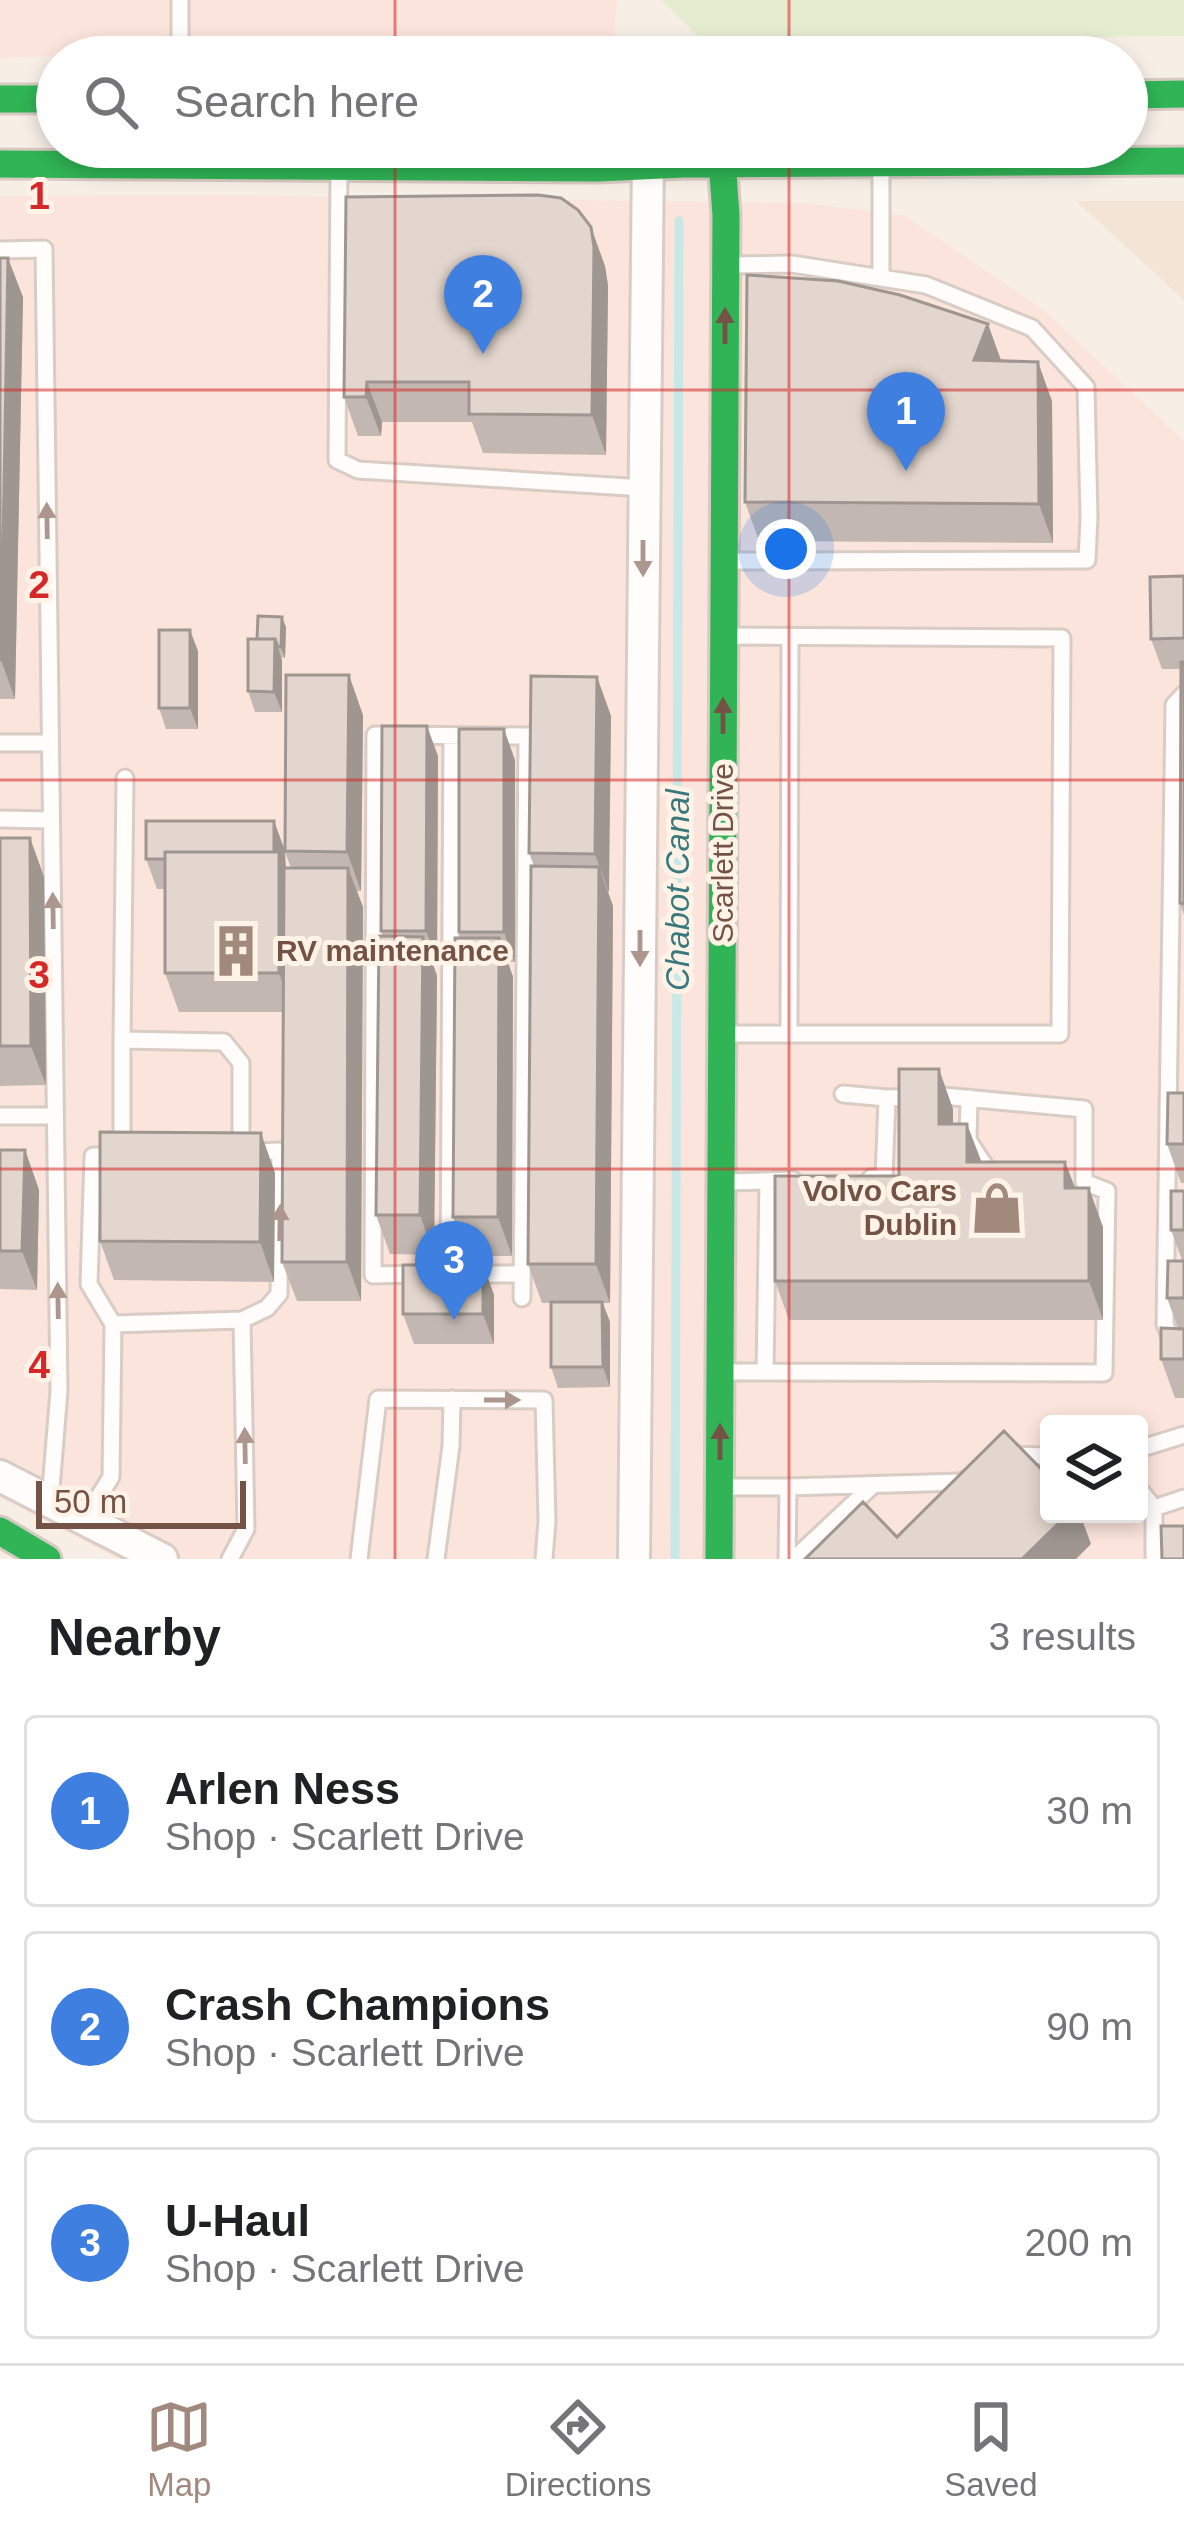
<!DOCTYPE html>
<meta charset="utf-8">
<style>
:root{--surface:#fff;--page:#f2f2f2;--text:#202124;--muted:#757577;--line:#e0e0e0;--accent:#a2897e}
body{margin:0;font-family:Helvetica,sans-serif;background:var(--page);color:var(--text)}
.controls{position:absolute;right:36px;bottom:36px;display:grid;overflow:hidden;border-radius:12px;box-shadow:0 6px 18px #0003}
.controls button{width:108px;height:108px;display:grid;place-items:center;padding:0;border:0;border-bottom:3px solid var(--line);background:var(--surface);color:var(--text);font:60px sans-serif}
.scale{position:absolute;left:36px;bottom:30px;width:210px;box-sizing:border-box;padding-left:12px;border:6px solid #755246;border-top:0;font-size:33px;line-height:42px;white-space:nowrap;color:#755246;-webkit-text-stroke:9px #fff3e7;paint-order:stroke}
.you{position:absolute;left:786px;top:549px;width:42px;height:42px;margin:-30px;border:9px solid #fff;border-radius:50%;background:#1a73e8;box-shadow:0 0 0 18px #1a73e833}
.badge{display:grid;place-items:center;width:78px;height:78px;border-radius:50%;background:var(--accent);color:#fff;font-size:39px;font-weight:700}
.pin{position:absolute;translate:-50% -99px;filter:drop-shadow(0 3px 6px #0008)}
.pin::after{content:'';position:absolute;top:63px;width:42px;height:36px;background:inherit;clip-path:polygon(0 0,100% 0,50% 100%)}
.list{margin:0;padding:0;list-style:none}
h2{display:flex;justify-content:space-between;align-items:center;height:156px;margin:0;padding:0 48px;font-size:51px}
h2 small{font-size:39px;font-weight:400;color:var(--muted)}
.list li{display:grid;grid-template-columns:78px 1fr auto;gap:36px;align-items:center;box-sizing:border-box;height:192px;margin:0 24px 24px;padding:0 24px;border:3px solid var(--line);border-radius:12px}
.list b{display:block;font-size:45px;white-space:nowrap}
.list p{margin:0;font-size:39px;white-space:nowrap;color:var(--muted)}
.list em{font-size:39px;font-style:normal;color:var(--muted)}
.icon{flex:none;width:66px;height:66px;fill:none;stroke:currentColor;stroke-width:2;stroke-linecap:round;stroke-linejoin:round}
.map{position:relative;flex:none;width:1184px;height:1559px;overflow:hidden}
.search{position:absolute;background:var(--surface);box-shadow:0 6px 18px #0003;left:36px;right:36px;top:36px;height:132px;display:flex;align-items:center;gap:30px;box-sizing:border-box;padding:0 42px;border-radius:66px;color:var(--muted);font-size:45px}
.sheet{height:804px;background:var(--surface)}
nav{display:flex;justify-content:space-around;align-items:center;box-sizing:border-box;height:168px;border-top:3px solid var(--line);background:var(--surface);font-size:33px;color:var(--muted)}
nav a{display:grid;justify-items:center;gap:6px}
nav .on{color:var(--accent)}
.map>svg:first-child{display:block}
.residential{fill:#f3e4d6}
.commercial{fill:#fbe4db;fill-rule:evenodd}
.green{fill:#e4edd0}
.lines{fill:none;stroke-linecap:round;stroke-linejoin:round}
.stream{stroke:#c7e8e7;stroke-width:9}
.lane-casing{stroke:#d8ccc4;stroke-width:21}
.street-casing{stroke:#d8ccc4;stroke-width:36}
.fast-casing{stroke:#d7cac3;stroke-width:33}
.lane{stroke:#fefdfb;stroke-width:15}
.street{stroke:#fefdfb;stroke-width:30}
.fast{stroke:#30b455;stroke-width:27}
.wall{fill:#c3b8b1;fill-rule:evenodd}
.shaded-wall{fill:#9f9690}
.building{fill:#e3d6ce;stroke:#9f9690;stroke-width:3}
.oneway{fill:#755246}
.oneway2{fill:#ac968e}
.grid{fill:none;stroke:#d62828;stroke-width:3;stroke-opacity:0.55}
.labels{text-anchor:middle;stroke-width:10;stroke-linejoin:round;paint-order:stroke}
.street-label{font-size:30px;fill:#755246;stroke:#fff3e7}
.poi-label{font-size:30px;font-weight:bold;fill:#755246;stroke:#fff3e7;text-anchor:start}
.water-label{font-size:33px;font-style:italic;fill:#39787c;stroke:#fff3e7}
.grid-label{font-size:39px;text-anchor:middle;font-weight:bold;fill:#d62828;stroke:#fff3e7;stroke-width:10;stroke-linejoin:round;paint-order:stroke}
</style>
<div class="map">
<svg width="1184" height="1559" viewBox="0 0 1184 1559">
<rect width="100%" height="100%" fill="#f7efe6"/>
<path class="residential" d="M1076,201H1184V300Z"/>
<path class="commercial" d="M0,0H617L613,57L254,51L0,58Z
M225,195L803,203L904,215L1045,311L1184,441V1559H118L0,1497V196ZM1049,1424H1139V1514H1049Z"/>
<path class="green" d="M661,0H1184V36L851,40L742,48L714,43L697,35Z"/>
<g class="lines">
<path class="stream" d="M675,1559L679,221"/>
<g class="lane-casing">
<path id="lane" d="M180,57V0
M881,167V278
M339,173L337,460L358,470L644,488
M0,250L44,249L59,1391L50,1501
M727,561L1087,560L1089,518L1086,387L1032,328L926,285L792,264L731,265
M724,636L1062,638L1060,1034H726
M1184,694L1174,705L1165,1324L1174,1347L1184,1348
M0,743H50
M0,819L51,820
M789,1034L790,637
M122,1040L125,778
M969,1098L968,1140L991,1175
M0,1116H55
M122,1148V1040L224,1042L241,1063V1149
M871,1178H884L887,1098
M727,1182L793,1180
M418,1274L373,1275L375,735L527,736L522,1298
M449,1274L452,736
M466,1274H522
M242,1320L267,1308L279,1294L280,1151L251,1152
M113,1324L89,1284L93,1156H119
M723,1372L1104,1373L1107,1191L1084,1182V1109L943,1096L887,1098L843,1094
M765,1372L768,1181
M1139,1449L1184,1435
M1011,1455L1049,1456
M724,1487H788L787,1559
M788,1487L961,1482L969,1478
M1139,1489L1154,1508V1559
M1154,1508L1184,1498
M85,1519L111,1477L113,1324L242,1320L246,1529L230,1559
M359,1559L378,1399L544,1400L547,1521L544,1559
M436,1559L451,1446L452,1399
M794,1559L873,1485"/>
</g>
<g class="street-casing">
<path id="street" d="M0,1476L162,1559
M634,1559L648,153"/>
</g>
<g class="fast-casing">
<path id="fast" d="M1127,95L1184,94
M0,99H57
M0,164L598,168L683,164L1184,161
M0,1531L47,1559
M719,1559L726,215L721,147"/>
</g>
<use href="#lane" class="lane"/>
<use href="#street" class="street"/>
<use href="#fast" class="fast"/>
</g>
<path class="wall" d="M346,197L605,266L608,286L606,455L483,453L472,422H382L381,436H358L344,397Z
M0,258L23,297L15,699H0Z
M1001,361L1052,401L1053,543L759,541L745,502Z
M1184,576V915L1180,903V669H1162L1151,639Z
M286,627L285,658L281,657L282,712H255L248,691Z
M198,651V729H166L159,708Z
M597,677L611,716L608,893L613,906L610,1303H603L610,1322V1387L558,1388L551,1367V1303H542L528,1264L534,866L529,853Z
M363,715L361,891H357L363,907L361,1301H297L282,1262L283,1012H179L165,973V889H157L146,859L274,821L285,851ZM285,852L291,868H285Z
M438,756L437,961H432L437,976L434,1255L390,1254L376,1215L383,936L381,931Z
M515,760V962H508L513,977L512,1256H468L453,1217L461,938L459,932Z
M0,838H30L44,877L46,1085L0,1086Z
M1184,1093V1183H1181L1167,1144Z
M953,1109V1124L981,1162H1065L1075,1188L1103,1227V1320H789L775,1281L899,1176Z
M0,1150H25L39,1190L37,1290L0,1289Z
M275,1173L274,1282L114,1280L100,1241Z
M1184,1191V1260H1182L1171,1230Z
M1184,1261V1328H1178L1167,1298Z
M483,1265L494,1295V1344H414L403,1314Z
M1184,1329V1398H1175L1161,1359Z"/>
<path class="shaded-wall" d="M591,227L605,266L608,286L606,455L592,415Z
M8,258L23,297L15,699L1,660Z
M988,324L1002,363L974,360Z
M1038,362L1052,401L1053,543L1039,504Z
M367,382L382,422L381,436L366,397Z
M282,617L286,627L285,658L281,647Z
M190,630L198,651V729L190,708Z
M275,639L282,660V712L274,692Z
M349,675L363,715L361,891L347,852Z
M597,677L611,716L609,893L595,854Z
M427,726L438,756L437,961L426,931Z
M504,729L515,760V962L504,932Z
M274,821L285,851L293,1012L279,973Z
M30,838L44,877L46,1085L31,1046Z
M599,867L613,906L610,1303L596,1264Z
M348,868L363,907L361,1301L347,1262Z
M423,937L437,976L434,1255L420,1215Z
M499,938L513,977L512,1256L498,1217Z
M939,1069L953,1109V1163L939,1124Z
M967,1124L982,1163L967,1162Z
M261,1133L275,1173L274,1282L260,1242Z
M25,1150L39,1190L37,1290L22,1251Z
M1065,1162L1080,1201L1065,1188Z
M1089,1188L1103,1227V1320L1089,1281Z
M483,1265L494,1295V1344L483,1314Z
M602,1302L610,1322V1387L603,1367Z
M1068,1514H1080L1091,1544L1076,1559H1022Z"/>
<path class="building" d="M538,195L561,198L578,210L591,227L594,247L592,415L469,414V382H367L366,397H344L346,197Z
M0,258H8L1,660H0Z
M747,275L838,281L900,295L988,324L974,360L1038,362L1039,504L745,502Z
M1184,576V638L1151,639L1150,577Z
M258,616L282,617L281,647H278L275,639H257Z
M159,630H190V708H159Z
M248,639H275L274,692L248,691Z
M1181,662H1184V904L1180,903Z
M286,675H349L347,852L285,851Z
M531,676L597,677L595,854L529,853Z
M382,726H427L426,931H381Z
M459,729H504V932H459Z
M146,821H274V852H165V859H146Z
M0,838H30L31,1046H0Z
M165,852H279V973H165Z
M531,866L599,867L596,1264H528Z
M284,868H348L347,1262H282Z
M379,936L423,937L420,1215H376Z
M455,938H499L498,1217H453Z
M899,1069H939V1124H967V1162H1065V1188H1089V1281H775V1176H899Z
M1168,1093H1184V1144H1167Z
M100,1132L261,1133L260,1242L100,1241Z
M0,1150H25L22,1251H0Z
M1171,1191H1184V1230H1171Z
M1168,1261H1184V1298H1167Z
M403,1265H483V1314H403Z
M551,1302H602L603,1367H551Z
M1161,1328L1184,1329V1359H1161Z
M1004,1431L1049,1477V1514H1068L1022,1559H805L863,1502L897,1537Z
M1161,1526H1184V1559H1162Z"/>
<defs><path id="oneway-solid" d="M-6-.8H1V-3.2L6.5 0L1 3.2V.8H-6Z" transform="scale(3)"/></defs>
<g class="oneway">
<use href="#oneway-solid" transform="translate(725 326) rotate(-90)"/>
<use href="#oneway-solid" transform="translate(723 716) rotate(-90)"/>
<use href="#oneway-solid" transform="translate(720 1442) rotate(-90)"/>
</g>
<g class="oneway2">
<use href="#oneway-solid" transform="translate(47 521) rotate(-91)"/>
<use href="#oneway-solid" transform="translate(643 558) rotate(90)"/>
<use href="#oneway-solid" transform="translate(53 911) rotate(-91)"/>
<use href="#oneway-solid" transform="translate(640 948) rotate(90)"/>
<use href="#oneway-solid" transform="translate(280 1223) rotate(-89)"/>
<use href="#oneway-solid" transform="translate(58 1301) rotate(-91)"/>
<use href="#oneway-solid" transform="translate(502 1400)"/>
<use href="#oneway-solid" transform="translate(245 1446) rotate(-91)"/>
</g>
<path class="grid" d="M395,0V57M789,0V57M395,147V1559M789,147V1559M0,390H1184M0,780H1184M0,1169H1184"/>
<defs>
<g id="building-bare" transform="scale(4.14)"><path d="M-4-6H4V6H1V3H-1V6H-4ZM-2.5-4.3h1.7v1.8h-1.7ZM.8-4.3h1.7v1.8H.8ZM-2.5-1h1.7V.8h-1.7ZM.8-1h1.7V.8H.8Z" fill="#a2897e" stroke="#fff3e7" stroke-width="2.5" paint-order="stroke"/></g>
<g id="shop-bare" transform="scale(4.14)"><path d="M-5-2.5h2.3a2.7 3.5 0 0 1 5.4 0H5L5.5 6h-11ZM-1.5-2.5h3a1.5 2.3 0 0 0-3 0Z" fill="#a2897e" stroke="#fff3e7" stroke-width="2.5" paint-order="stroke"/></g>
</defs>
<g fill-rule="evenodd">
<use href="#building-bare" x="236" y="951"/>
<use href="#shop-bare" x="997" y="1208"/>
</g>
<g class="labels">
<g class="street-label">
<text transform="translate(723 853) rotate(-90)" y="10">Scarlett Drive</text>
</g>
<g class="poi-label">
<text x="276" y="961">RV maintenance</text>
<text x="957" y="1201" text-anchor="end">Volvo Cars<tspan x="957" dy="34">Dublin</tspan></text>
</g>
<g class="water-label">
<text transform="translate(677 890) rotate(-90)" y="12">Chabot Canal</text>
</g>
</g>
<g class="grid-label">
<text x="39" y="209">1</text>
<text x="39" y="598">2</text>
<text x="39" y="988">3</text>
<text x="39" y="1378">4</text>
</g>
</svg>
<div class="controls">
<button><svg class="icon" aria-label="layers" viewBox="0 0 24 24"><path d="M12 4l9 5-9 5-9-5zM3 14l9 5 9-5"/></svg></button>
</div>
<div class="scale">50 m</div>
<div class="you"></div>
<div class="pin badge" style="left:906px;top:471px;background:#3f7fe0">1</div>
<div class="pin badge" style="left:483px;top:354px;background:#3f7fe0">2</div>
<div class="pin badge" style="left:454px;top:1320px;background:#3f7fe0">3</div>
<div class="search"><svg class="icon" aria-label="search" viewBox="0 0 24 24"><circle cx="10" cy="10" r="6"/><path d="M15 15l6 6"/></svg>Search here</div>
</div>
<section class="sheet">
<h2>Nearby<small>3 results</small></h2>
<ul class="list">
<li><span class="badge" style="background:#3f7fe0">1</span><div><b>Arlen Ness</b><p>Shop · Scarlett Drive</p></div><em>30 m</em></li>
<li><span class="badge" style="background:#3f7fe0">2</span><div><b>Crash Champions</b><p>Shop · Scarlett Drive</p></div><em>90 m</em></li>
<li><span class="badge" style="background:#3f7fe0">3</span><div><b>U-Haul</b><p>Shop · Scarlett Drive</p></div><em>200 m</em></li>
</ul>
</section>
<nav>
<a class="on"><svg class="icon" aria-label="map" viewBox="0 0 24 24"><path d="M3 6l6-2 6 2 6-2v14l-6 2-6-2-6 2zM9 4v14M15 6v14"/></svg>Map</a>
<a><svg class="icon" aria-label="directions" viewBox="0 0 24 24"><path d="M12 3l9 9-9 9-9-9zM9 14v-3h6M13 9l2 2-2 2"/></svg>Directions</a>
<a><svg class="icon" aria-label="saved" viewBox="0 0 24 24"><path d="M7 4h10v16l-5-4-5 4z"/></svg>Saved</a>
</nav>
